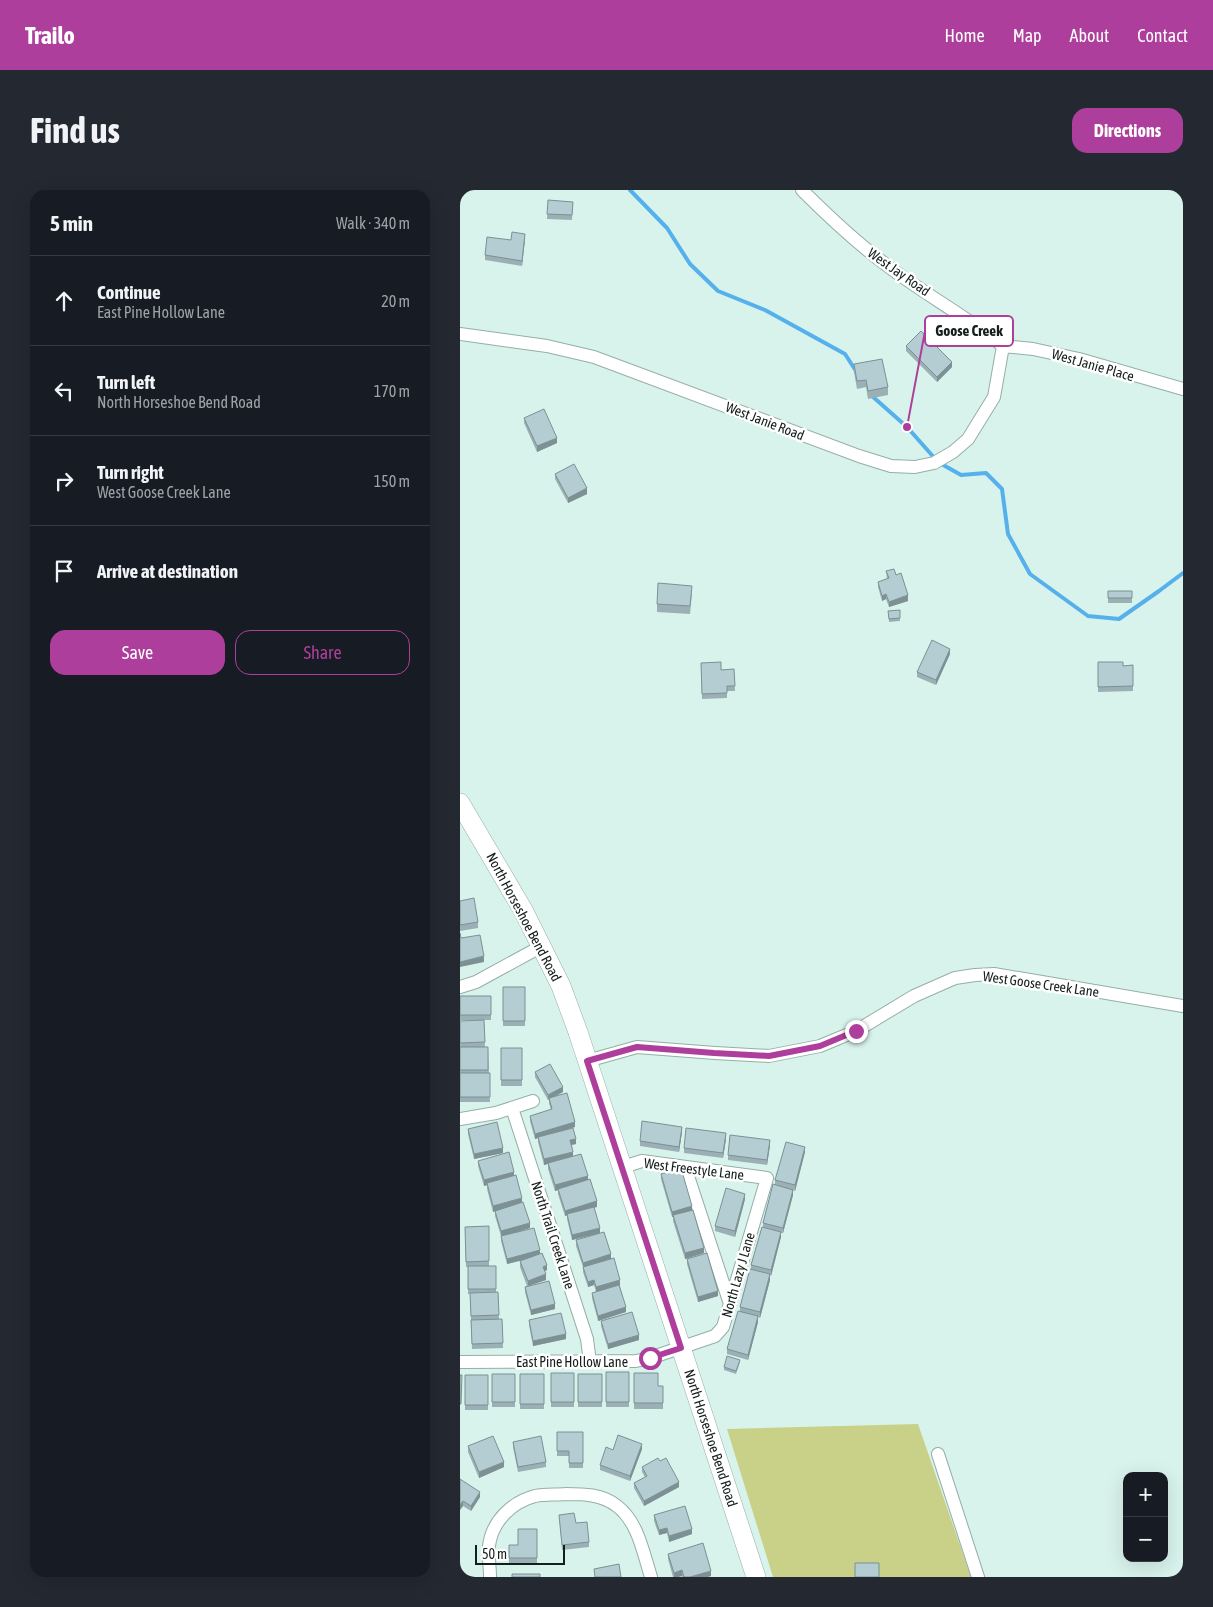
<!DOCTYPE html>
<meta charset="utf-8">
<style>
:root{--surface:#171b24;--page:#242831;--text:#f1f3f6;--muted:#9ea1a6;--line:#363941;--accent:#ae3e9b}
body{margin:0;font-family:"Asap Condensed",sans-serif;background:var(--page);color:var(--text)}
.controls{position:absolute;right:15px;bottom:15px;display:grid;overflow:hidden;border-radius:10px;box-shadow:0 5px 20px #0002}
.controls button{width:45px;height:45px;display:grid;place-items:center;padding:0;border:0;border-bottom:1px solid var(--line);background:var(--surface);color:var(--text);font:25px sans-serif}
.scale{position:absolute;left:15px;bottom:12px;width:90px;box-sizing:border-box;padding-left:5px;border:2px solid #141e1b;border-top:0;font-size:14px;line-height:18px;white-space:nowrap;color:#141e1b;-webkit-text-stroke:4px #fff;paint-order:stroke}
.stop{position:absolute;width:15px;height:15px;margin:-11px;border:4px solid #ae3e9b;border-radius:50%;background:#fff}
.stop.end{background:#ae3e9b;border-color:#fff;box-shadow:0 1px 5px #0008}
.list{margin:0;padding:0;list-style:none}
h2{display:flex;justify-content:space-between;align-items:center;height:65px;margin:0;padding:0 20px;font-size:21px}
h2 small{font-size:16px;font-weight:400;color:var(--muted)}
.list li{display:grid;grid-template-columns:32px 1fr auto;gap:15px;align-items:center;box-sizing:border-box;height:90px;padding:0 20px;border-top:1px solid var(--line)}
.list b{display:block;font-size:19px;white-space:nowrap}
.list p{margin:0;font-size:16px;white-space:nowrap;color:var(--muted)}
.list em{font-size:16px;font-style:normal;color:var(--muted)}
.actions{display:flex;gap:10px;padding:15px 20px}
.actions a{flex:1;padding:11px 0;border:1px solid var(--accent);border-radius:15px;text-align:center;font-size:18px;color:var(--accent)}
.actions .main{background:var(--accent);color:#fff}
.icon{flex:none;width:28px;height:28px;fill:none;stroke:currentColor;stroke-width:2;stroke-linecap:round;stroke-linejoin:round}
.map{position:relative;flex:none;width:723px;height:1387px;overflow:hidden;border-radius:15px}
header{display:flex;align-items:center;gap:30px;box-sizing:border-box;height:70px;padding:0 25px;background:var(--accent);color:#fff}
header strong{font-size:24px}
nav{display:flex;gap:28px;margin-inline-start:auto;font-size:18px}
.intro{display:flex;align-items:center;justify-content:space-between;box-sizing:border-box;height:120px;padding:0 30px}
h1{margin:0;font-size:35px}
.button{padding:12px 22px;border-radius:15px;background:var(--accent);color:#fff;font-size:18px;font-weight:700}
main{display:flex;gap:30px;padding:0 30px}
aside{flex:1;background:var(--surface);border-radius:15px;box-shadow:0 5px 20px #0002}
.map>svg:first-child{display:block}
.green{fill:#c8d187}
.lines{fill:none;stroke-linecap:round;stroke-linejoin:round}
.stream{stroke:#56b0ec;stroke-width:4}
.street-casing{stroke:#95aea7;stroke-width:14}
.secondary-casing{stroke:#95aea7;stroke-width:20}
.street{stroke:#fff;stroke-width:12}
.secondary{stroke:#fff;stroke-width:19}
.wall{fill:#9ab0b5}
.shaded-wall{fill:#7d9093}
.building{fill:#b3cdd2;stroke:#7d9093}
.route{stroke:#ae3e9b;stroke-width:6}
.labels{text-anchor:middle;stroke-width:5;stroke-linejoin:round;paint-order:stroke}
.street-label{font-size:14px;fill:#141e1b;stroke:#fff}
.leader{fill:none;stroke:#ae3e9b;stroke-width:2}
.callout-dot{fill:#ae3e9b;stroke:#fff;stroke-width:2}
.callout{fill:#fff;stroke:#ae3e9b;stroke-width:2}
.callout-label{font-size:15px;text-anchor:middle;font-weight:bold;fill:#141e1b}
</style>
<header>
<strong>Trailo</strong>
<nav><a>Home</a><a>Map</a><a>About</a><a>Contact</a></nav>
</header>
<div class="intro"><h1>Find us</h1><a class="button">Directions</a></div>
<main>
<aside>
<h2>5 min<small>Walk · 340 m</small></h2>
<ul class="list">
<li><svg class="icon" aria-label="ahead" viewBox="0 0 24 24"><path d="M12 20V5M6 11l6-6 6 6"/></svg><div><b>Continue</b><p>East Pine Hollow Lane</p></div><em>20 m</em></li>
<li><svg class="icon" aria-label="left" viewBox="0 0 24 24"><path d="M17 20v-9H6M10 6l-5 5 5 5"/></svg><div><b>Turn left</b><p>North Horseshoe Bend Road</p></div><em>170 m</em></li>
<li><svg class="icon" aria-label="right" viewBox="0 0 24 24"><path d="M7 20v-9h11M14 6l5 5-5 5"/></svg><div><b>Turn right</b><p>West Goose Creek Lane</p></div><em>150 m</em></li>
<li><svg class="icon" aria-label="arrive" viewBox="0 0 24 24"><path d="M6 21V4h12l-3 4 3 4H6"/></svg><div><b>Arrive at destination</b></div></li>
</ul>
<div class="actions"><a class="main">Save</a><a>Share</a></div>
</aside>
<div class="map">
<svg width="723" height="1387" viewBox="0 0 723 1387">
<rect width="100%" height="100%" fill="#d8f3ec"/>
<path class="green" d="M458,1234L511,1387H313L267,1239Z"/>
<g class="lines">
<path class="stream" d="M170,0L207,38L230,74L258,101L305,120L385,164L396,181
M412,206L447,237L478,272L501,285L526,283L542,299L548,344L570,384L628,426L659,429L699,401L723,383"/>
<g class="street-casing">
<path id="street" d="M342,0C369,27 398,54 429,77C466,105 507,127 543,156
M0,144L87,156L134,167L399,266L431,276L455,277L474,273L493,262L508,249L534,207L543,156
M543,156L573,159L619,169L723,199
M0,797L16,792L82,756
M127,871L177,857L255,863L309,866L360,856L396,841L454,806L495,788L515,785L534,784L570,790L723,816
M52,918L127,1149L130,1172
M0,929L36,923L73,911
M225,977L270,1114
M0,1172L176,1171L190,1168L255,1146L263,1137L307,988L182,971L163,977
M478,1264L518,1387
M30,1387C30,1377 28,1366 29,1356C32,1331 52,1312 75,1306C85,1304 96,1305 106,1304C123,1304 142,1304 157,1316C178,1332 183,1362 191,1387"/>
</g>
<g class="secondary-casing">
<path id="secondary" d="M0,613L63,720L101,796L118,842L296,1387"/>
</g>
<use href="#street" class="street"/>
<use href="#secondary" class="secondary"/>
</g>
<path class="wall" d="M88,10L113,12L112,30L87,29Z
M65,49L62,76L25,70V65L51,50Z
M446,156L492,177L477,192L446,161Z
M394,174L428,197V205L408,209L406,197L397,199L394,182Z
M64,228L97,253L77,262L64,233Z
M95,284L127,304L108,313L95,289Z
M426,381L436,385L448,411L429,417L426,409L422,411L418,397V392L427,389Z
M648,401H672V413H648Z
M232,403L230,424L197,422V414Z
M440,420V431L429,432L428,421Z
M490,464L476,495L457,487V482Z
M638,472L663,476L673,475V501L638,502Z
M241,473L261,480L274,479L275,501H267V508L242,509Z
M0,711L18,732V738L0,741Z
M43,797H65V836H43Z
M0,806H31V830H24L25,857H28L30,912H0V831L16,830H0Z
M41,858H62V896H41Z
M75,882L103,902L96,906L115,937L101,941L116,954L112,955L113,966L128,990L137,1017H134L140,1043L151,1069L160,1095V1096L166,1122L138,1131L132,1108V1103L136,1102L134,1095L128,1097L123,1082V1077L116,1056V1050L137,1044L112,1050L107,1029V1025L105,1026L98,1004V1000L95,1001L88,979V974L84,975L78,952V948L75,949L70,931V926L91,920L89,913V909L88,910L75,887Z
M8,939L43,963L14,969L8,944Z
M222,942L219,962L180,956V951Z
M266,949L263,968L224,963V958Z
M310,955L307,975L268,970V965Z
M345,962L335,1001L333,1000V1005L323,1043H321V1047L311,1086L310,1085V1090L300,1128L298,1127V1132L288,1170L267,1164V1159L280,1121V1117L291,1079V1075L303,1037V1033L315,995V990Z
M18,971L54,986L70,1038L50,1044L80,1064L87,1080L84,1081L86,1090L71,1095L95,1119L71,1125L65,1102V1097L67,1096L60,1077V1071L65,1069L47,1074L41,1051V1046L35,1026V1021L33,1022L27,999V995L24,996L18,976Z
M201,984L232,1020L244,1063L225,1069L213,1031V1027H212L201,989Z
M285,1009L275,1047L255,1041V1036Z
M29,1036V1076H36V1103L38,1102L39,1129H42L43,1158L12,1159L10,1104H8V1077H6L5,1037Z
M227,1069L258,1106L238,1112L227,1074Z
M69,1130L106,1149L73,1156L69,1135Z
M141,1131L179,1150L148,1159L141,1136Z
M280,1172L276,1184L264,1180V1177Z
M146,1182H169V1217H146Z
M91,1183H114V1217H91Z
M174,1183L198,1196H203V1219H174Z
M32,1184H55V1217H32Z
M60,1184H84V1219H60Z
M118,1184H142V1217H118Z
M5,1185H28V1220H5Z
M97,1242H123V1278H109V1266H97Z
M53,1252L86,1272V1277L58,1282L53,1257Z
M8,1256L44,1277L19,1288L8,1262Z
M182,1259L170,1291L140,1280V1275Z
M182,1277L219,1297L184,1316L174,1298V1293L185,1287L182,1282Z
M0,1289L20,1307L11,1321L3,1316L0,1320Z
M99,1325L116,1333L129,1352V1357L102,1360Z
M194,1325L232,1344L209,1352L207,1343L199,1345L194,1331Z
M77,1339V1374H49V1355H58Z
M208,1364L251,1386L247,1387H222V1386L218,1387H213L208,1369Z"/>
<path class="shaded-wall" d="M65,44V49L62,76V71Z
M492,172V177L477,192V187Z
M97,248V253L77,262V256Z
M127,298V304L108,313V308Z
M426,404V409L422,411V406Z
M448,405V411L429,417V412Z
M490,459V464L476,495V490Z
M24,766V772L0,777V772Z
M103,897V902L88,910V905Z
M115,932V937L75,949V944Z
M222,937V942L219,962V957Z
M266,943V949L263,968V963Z
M116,949V954L110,955V950Z
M310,950V955L307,975V970Z
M345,957V962L335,1001V995Z
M43,958V963L14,969V964Z
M113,962V967L84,975V969Z
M54,982V987L24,996V990Z
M128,986V991L95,1001V995Z
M333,1000V1005L323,1043V1038Z
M285,1004V1009L275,1047V1041Z
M62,1008V1014L33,1022V1016Z
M137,1011V1017L105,1026V1021Z
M232,1016V1022L212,1027V1022Z
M70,1033V1038L41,1047V1041Z
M140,1038V1043L112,1050V1045Z
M321,1042V1047L311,1086V1080Z
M244,1058V1063L225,1069V1063Z
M80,1060V1066L47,1074V1069Z
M151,1064V1069L123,1078V1073Z
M87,1075V1080L83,1082V1077Z
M86,1084V1090L68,1096V1091Z
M310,1084V1090L300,1128V1122Z
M134,1090V1095L128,1097V1092Z
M160,1090V1095L136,1102V1097Z
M258,1101V1106L238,1112V1107Z
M95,1114V1119L71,1125V1120Z
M166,1117V1122L138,1131V1126Z
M298,1126V1132L288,1170V1165Z
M106,1144V1149L73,1156V1151Z
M179,1145V1150L148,1159V1154Z
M182,1254V1259L170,1291V1286Z
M44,1272V1277L19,1288V1282Z
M219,1292V1297L184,1316V1311Z
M20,1302V1307L11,1321V1316Z
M3,1311V1316L0,1320V1315Z
M207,1338V1343L199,1345V1340Z
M232,1339V1344L209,1352V1346Z
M222,1380V1386L218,1387H214V1383Z
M251,1381V1386L247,1387H230Z"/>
<path class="building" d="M88,10L113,12L112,25L87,24Z
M52,42L65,44L62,71L25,65L27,47L51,50Z
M461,141L492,172L477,187L446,156Z
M422,169L428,197L408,201L406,190L397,191L394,174Z
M84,219L97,248L77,256L64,228Z
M114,274L127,298L108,308L95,284Z
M434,379L436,385L441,383L448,405L429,412L426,404L422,406L418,392L429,388L426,381Z
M198,393L232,396L230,416L197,414Z
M648,401H672V408H648Z
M440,420V428L429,429L428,421Z
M472,450L490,459L476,490L457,482Z
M261,472V480L274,479L275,496H267V503L242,504L241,473Z
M638,472H663V476L673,475V496L638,497Z
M14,708L18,732L0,735V711Z
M0,743L1,748L20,745L24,766L0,772Z
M43,797H65V831H43Z
M0,806H31V825H0Z
M24,830L25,852L0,853V831Z
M0,857H28V880H0Z
M41,858H62V890H41Z
M90,874L103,897L88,905L75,882Z
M0,883H30V907H0Z
M107,903L115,932L75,944L70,926L92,919L89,908Z
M182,931L222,937L219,957L180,951Z
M37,932L43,958L14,964L8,939Z
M113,938L116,949L110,950L113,962L84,969L78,947Z
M226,938L266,943L263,963L224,958Z
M270,945L310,950L307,970L268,965Z
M326,952L345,957L335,995L315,990Z
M49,962L54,982L24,990L18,971Z
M121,964L128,986L95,995L88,973Z
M221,978L232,1016L212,1022L201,984Z
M56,985L62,1008L33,1016L27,993Z
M130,989L137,1011L105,1021L98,999Z
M313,994L333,1000L323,1038L303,1033Z
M266,998L285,1004L275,1041L255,1036Z
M63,1012L70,1033L41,1041L35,1021Z
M134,1017L140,1038L112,1045L107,1024Z
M233,1020L244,1058L225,1063L213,1025Z
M29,1036V1071L6,1072L5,1037Z
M302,1037L321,1042L311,1080L291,1075Z
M74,1038L80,1060L47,1069L41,1046Z
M144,1042L151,1064L123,1073L116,1050Z
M82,1063L87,1075L83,1077L86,1084L68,1091L60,1071Z
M247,1063L258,1101L238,1107L227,1069Z
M154,1068L160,1090L136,1097L134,1090L128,1092L123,1077Z
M8,1076H36V1099H8Z
M290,1079L310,1084L300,1122L280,1117Z
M89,1091L95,1114L71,1120L65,1097Z
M159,1095L166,1117L138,1126L132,1103Z
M38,1102L39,1125L11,1126L10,1103Z
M278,1121L298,1126L288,1165L267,1159Z
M172,1122L179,1145L148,1154L141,1131Z
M101,1123L106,1144L73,1151L69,1130Z
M42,1129L43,1153L12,1154L11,1130Z
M267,1166L280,1170L276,1181L264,1177Z
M146,1182H169V1212H146Z
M91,1183H114V1212H91Z
M174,1183H198V1196H203V1213H174Z
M32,1184H55V1212H32Z
M60,1184H84V1214H60Z
M118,1184H142V1212H118Z
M0,1185H2L1,1214H0Z
M5,1185H28V1215H5Z
M97,1242H123V1273H109V1261H97Z
M158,1245L182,1254L170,1286L140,1275L146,1257L153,1260Z
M33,1246L44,1272L19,1282L8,1256Z
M81,1246L86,1272L58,1277L53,1252Z
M198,1268L200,1271L206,1268L219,1292L184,1311L174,1293L187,1286L182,1277Z
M0,1289L20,1302L11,1316L3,1311L0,1315Z
M225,1316L232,1339L209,1346L207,1338L199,1340L194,1325Z
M114,1323L116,1333L127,1332L129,1352L102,1355L99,1325Z
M58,1339H77V1368H49V1355H58Z
M243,1353L251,1381L230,1387H224L222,1380L214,1383L208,1364Z
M395,1373H419V1387H395Z
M159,1374L161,1387H135L134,1379Z
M52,1384H80V1387H52Z"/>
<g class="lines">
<path class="route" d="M190,1168L221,1158L127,871L177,857L254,863L309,866L360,856L396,841"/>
</g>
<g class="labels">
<g class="street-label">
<text transform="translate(439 82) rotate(35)" y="5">West Jay Road</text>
<text transform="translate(633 175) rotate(16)" y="5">West Janie Place</text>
<text transform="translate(305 231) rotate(21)" y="5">West Janie Road</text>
<text transform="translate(64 727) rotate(62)" y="5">North Horseshoe Bend Road</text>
<text transform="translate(581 794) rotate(8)" y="5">West Goose Creek Lane</text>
<text transform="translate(234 979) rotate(7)" y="5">West Freestyle Lane</text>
<text transform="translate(93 1045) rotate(72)" y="5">North Trail Creek Lane</text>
<text transform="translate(278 1085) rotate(-74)" y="5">North Lazy J Lane</text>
<text x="112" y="1177">East Pine Hollow Lane</text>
<text transform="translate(251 1248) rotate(72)" y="5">North Horseshoe Bend Road</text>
</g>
</g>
<path class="leader" d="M447 237L465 141"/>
<circle class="callout-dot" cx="447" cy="237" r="5"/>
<rect class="callout" x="465" y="126" width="88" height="30" rx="5"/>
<g class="callout-label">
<text x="509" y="146">Goose Creek</text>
</g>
</svg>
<div class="controls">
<button>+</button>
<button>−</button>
</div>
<div class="scale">50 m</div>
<div class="stop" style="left:190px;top:1168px"></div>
<div class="stop end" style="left:396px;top:841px"></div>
</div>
</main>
